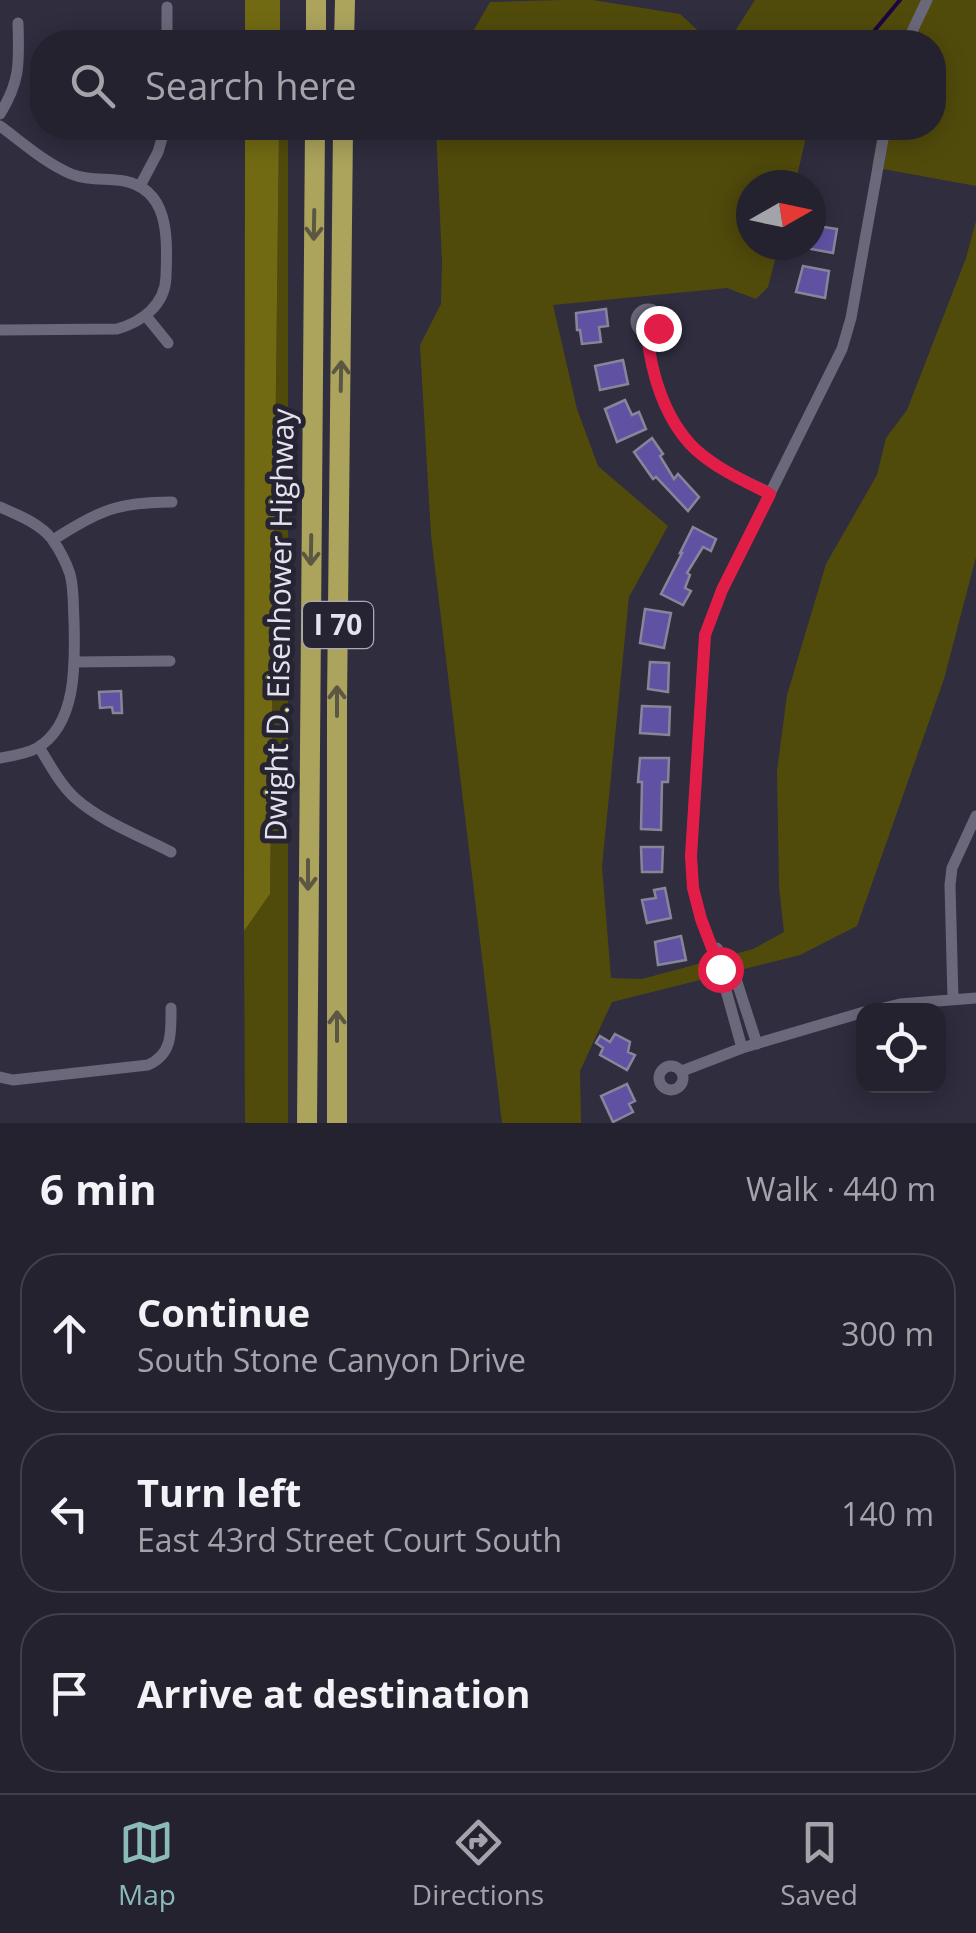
<!DOCTYPE html>
<meta charset="utf-8">
<style>
:root{--surface:#23222e;--page:#2f2f3a;--text:#f1f3f6;--muted:#a3a4aa;--line:#403f4a;--accent:#8bbbb9}
body{margin:0;font-family:"Open Sans",sans-serif;background:var(--page);color:var(--text)}
.controls{position:absolute;right:30px;bottom:30px;display:grid;overflow:hidden;border-radius:20px;box-shadow:0 5px 25px #0003}
.controls button{width:90px;height:90px;display:grid;place-items:center;padding:0;border:0;border-bottom:2px solid var(--line);background:var(--surface);color:var(--text);font:50px sans-serif}
.compass{position:absolute;left:736px;top:170px;width:90px;height:90px;border-radius:50%;background:var(--surface);box-shadow:0 5px 25px #0003;rotate:81deg}
.stop{position:absolute;width:30px;height:30px;margin:-22px;border:8px solid #e11d48;border-radius:50%;background:#fff}
.stop.end{background:#e11d48;border-color:#fff;box-shadow:0 2px 10px #0008}
.list{margin:0;padding:0;list-style:none}
h2{display:flex;justify-content:space-between;align-items:center;height:130px;margin:0;padding:0 40px;font-size:42px}
h2 small{font-size:32px;font-weight:400;color:var(--muted)}
.list li{display:grid;grid-template-columns:65px 1fr auto;gap:30px;align-items:center;box-sizing:border-box;height:160px;margin:0 20px 20px;padding:0 20px;border:2px solid var(--line);border-radius:40px}
.list b{display:block;font-size:38px;white-space:nowrap}
.list p{margin:0;font-size:32px;white-space:nowrap;color:var(--muted)}
.list em{font-size:32px;font-style:normal;color:var(--muted)}
.icon{flex:none;width:55px;height:55px;fill:none;stroke:currentColor;stroke-width:2;stroke-linecap:round;stroke-linejoin:round}
.map{position:relative;flex:none;width:976px;height:1123px;overflow:hidden}
.search{position:absolute;background:var(--surface);box-shadow:0 5px 25px #0003;left:30px;right:30px;top:30px;height:110px;display:flex;align-items:center;gap:25px;box-sizing:border-box;padding:0 35px;border-radius:40px;color:var(--muted);font-size:38px}
.sheet{height:670px;background:var(--surface)}
nav{display:flex;justify-content:space-around;align-items:center;box-sizing:border-box;height:140px;border-top:2px solid var(--line);background:var(--surface);font-size:28px;color:var(--muted)}
nav a{display:grid;justify-items:center;gap:5px}
nav .on{color:var(--accent)}
.map>svg:first-child{display:block}
.green{fill:#514b0b}
.forest{fill:#726a13}
.lines{fill:none;stroke-linecap:round;stroke-linejoin:round}
.stream{stroke:#1a0641;stroke-width:4}
.building{fill:#6151a3;stroke:#878699;stroke-width:2.5}
.minor{stroke:#6a687a;stroke-width:11}
.motorway{stroke:#aca45c;stroke-width:20}
.oneway{stroke:#5c5743}
.route{stroke:#e11d48;stroke-width:12}
.labels{text-anchor:middle;stroke-width:10;stroke-linejoin:round;paint-order:stroke}
.shield{fill:#262433;stroke:#abaab5;stroke-width:2.5}
.shield-label{font-size:28px;font-weight:bold;fill:#e4e3ed}
.street-label{font-size:30px;fill:#e4e3ed;stroke:#262433}
</style>
<div class="map">
<svg width="976" height="1123" viewBox="0 0 976 1123">
<rect width="100%" height="100%" fill="#2f2d3e"/>
<path class="green" d="M561,0H593L680,14L704,36L723,42H467L490,2Z
M755,0H976V186L872,167L879,128H934V42H728Z
M279,128H288V1123H245L244,931L270,894Z
M436,128H808L795,185H751V245H779L768,287L756,299L727,288L553,305L577,409L598,466L668,526L629,597L602,866L611,978L642,979L753,949L784,932L779,887L777,771L787,695L826,564L877,475L886,438L907,410L966,258L976,221V557L944,679L857,926L800,955L612,1002L580,1071L581,1123H502L431,535L420,345L441,304L442,262Z"/>
<path class="forest" d="M245,0H280V42H245Z
M245,128H279L270,894L244,931Z"/>
<g class="lines">
<path class="stream" d="M865,42L900,0"/>
</g>
<path class="building" d="M811,225L837,229L833,253L811,249Z
M803,266L829,271L825,298L796,292Z
M606,309L608,326L599,327L601,342L582,344L580,330H577L576,313Z
M623,360L628,384L600,390L595,366Z
M625,400L632,415L639,412L646,429L617,442L605,409Z
M652,438L663,454L660,456L674,479L678,474L699,497L688,511L656,477L653,479L634,452Z
M693,527L716,539L711,551L703,547L687,573L690,575L685,588L691,591L683,605L661,594L682,553H680Z
M645,609L671,613L664,648L640,643Z
M650,662L669,663L668,692L648,689Z
M121,691L122,713H113L112,707L100,708L99,692Z
M642,706L670,707L669,735L640,733Z
M640,758H669L668,782H662L661,830L641,829L642,782H638Z
M641,847H663L662,872H642Z
M665,888L671,918L647,923L642,900L656,898L654,890Z
M681,936L686,960L658,965L655,942Z
M615,1034L630,1042L628,1052L635,1055L627,1070L600,1055L603,1048L596,1043L600,1036L610,1042Z
M627,1084L635,1101L629,1104L633,1112L613,1122L601,1096Z"/>
<g class="lines">
<path class="minor" d="M167,7V42
M907,42L927,0
M0,114C21,80 19,62 18,23
M0,126C22,142 45,163 71,174C88,181 106,178 124,181C171,190 167,241 166,277C165,305 142,322 117,329L0,330
M140,186L158,152L165,128
M636 321a12 12 0 1 1 24 0a12 12 0 1 1-24 0Z
M146,316L168,343
M647,333C651,374 665,420 695,449C717,469 745,481 770,493
M0,507C18,515 39,523 52,539C59,549 66,562 70,574C74,588 73,605 74,620C75,660 78,724 37,748C26,754 12,756 0,758
M53,540C98,511 117,502 172,502
M75,662L170,661
M39,747C50,765 60,784 75,798C102,822 140,836 171,852
M717,948L735,976L757,1044
M953,999L950,885L952,868L976,816
M871,1011L900,1004L976,998
M742,1048L720,969L701,919L693,888L691,856L705,635L722,590L842,349L851,318L885,128
M659 1078a12 12 0 1 1 24 0a12 12 0 1 1-24 0Z
M682,1071L742,1048L864,1012
M0,1077L13,1080L148,1065C173,1054 171,1032 171,1008"/>
<path class="motorway" d="M316,42V0
M344,42L345,0
M307,1123L315,128
M337,1123V704L343,128"/>
</g>
<defs><path id="oneway-shaft" d="M-6 0H5M1.5-3L5.5 0L1.5 3" fill="none" stroke-width="1.6" stroke-linecap="round" stroke-linejoin="round" transform="scale(2.5)"/></defs>
<g class="oneway">
<use href="#oneway-shaft" transform="translate(314 225) rotate(91)"/>
<use href="#oneway-shaft" transform="translate(341 376) rotate(-89)"/>
<use href="#oneway-shaft" transform="translate(311 550) rotate(91)"/>
<use href="#oneway-shaft" transform="translate(337 701) rotate(-90)"/>
<use href="#oneway-shaft" transform="translate(308 875) rotate(90)"/>
<use href="#oneway-shaft" transform="translate(337 1026) rotate(-90)"/>
</g>
<g class="lines">
<path class="route" d="M658,328L652,333H647C651,374 665,420 695,449C717,469 744,481 770,494L722,590L705,635L691,856L693,888L701,919L720,969"/>
</g>
<g class="labels">
<rect class="shield" x="303" y="602" width="70" height="46" rx="8"/>
<g class="shield-label">
<text x="338" y="635">I 70</text>
</g>
<g class="street-label">
<text transform="translate(280 625) rotate(-89)" y="10">Dwight D. Eisenhower Highway</text>
</g>
</g>
</svg>
<div class="controls">
<button><svg class="icon" aria-label="locate" viewBox="0 0 24 24"><circle cx="12" cy="12" r="6"/><path d="M12 2v4M12 18v4M2 12h4M18 12h4"/></svg></button>
</div>
<svg class="compass" viewBox="-18 -18 36 36"><path d="M0-13l5 13h-10z" fill="#e53935"/><path d="M0 13l5-13h-10z" fill="#a3a4aa"/></svg>
<div class="stop" style="left:720px;top:969px"></div>
<div class="stop end" style="left:658px;top:328px"></div>
<div class="search"><svg class="icon" aria-label="search" viewBox="0 0 24 24"><circle cx="10" cy="10" r="6"/><path d="M15 15l6 6"/></svg>Search here</div>
</div>
<section class="sheet">
<h2>6 min<small>Walk · 440 m</small></h2>
<ul class="list">
<li><svg class="icon" aria-label="ahead" viewBox="0 0 24 24"><path d="M12 20V5M6 11l6-6 6 6"/></svg><div><b>Continue</b><p>South Stone Canyon Drive</p></div><em>300 m</em></li>
<li><svg class="icon" aria-label="left" viewBox="0 0 24 24"><path d="M17 20v-9H6M10 6l-5 5 5 5"/></svg><div><b>Turn left</b><p>East 43rd Street Court South</p></div><em>140 m</em></li>
<li><svg class="icon" aria-label="arrive" viewBox="0 0 24 24"><path d="M6 21V4h12l-3 4 3 4H6"/></svg><div><b>Arrive at destination</b></div></li>
</ul>
</section>
<nav>
<a class="on"><svg class="icon" aria-label="map" viewBox="0 0 24 24"><path d="M3 6l6-2 6 2 6-2v14l-6 2-6-2-6 2zM9 4v14M15 6v14"/></svg>Map</a>
<a><svg class="icon" aria-label="directions" viewBox="0 0 24 24"><path d="M12 3l9 9-9 9-9-9zM9 14v-3h6M13 9l2 2-2 2"/></svg>Directions</a>
<a><svg class="icon" aria-label="saved" viewBox="0 0 24 24"><path d="M7 4h10v16l-5-4-5 4z"/></svg>Saved</a>
</nav>
